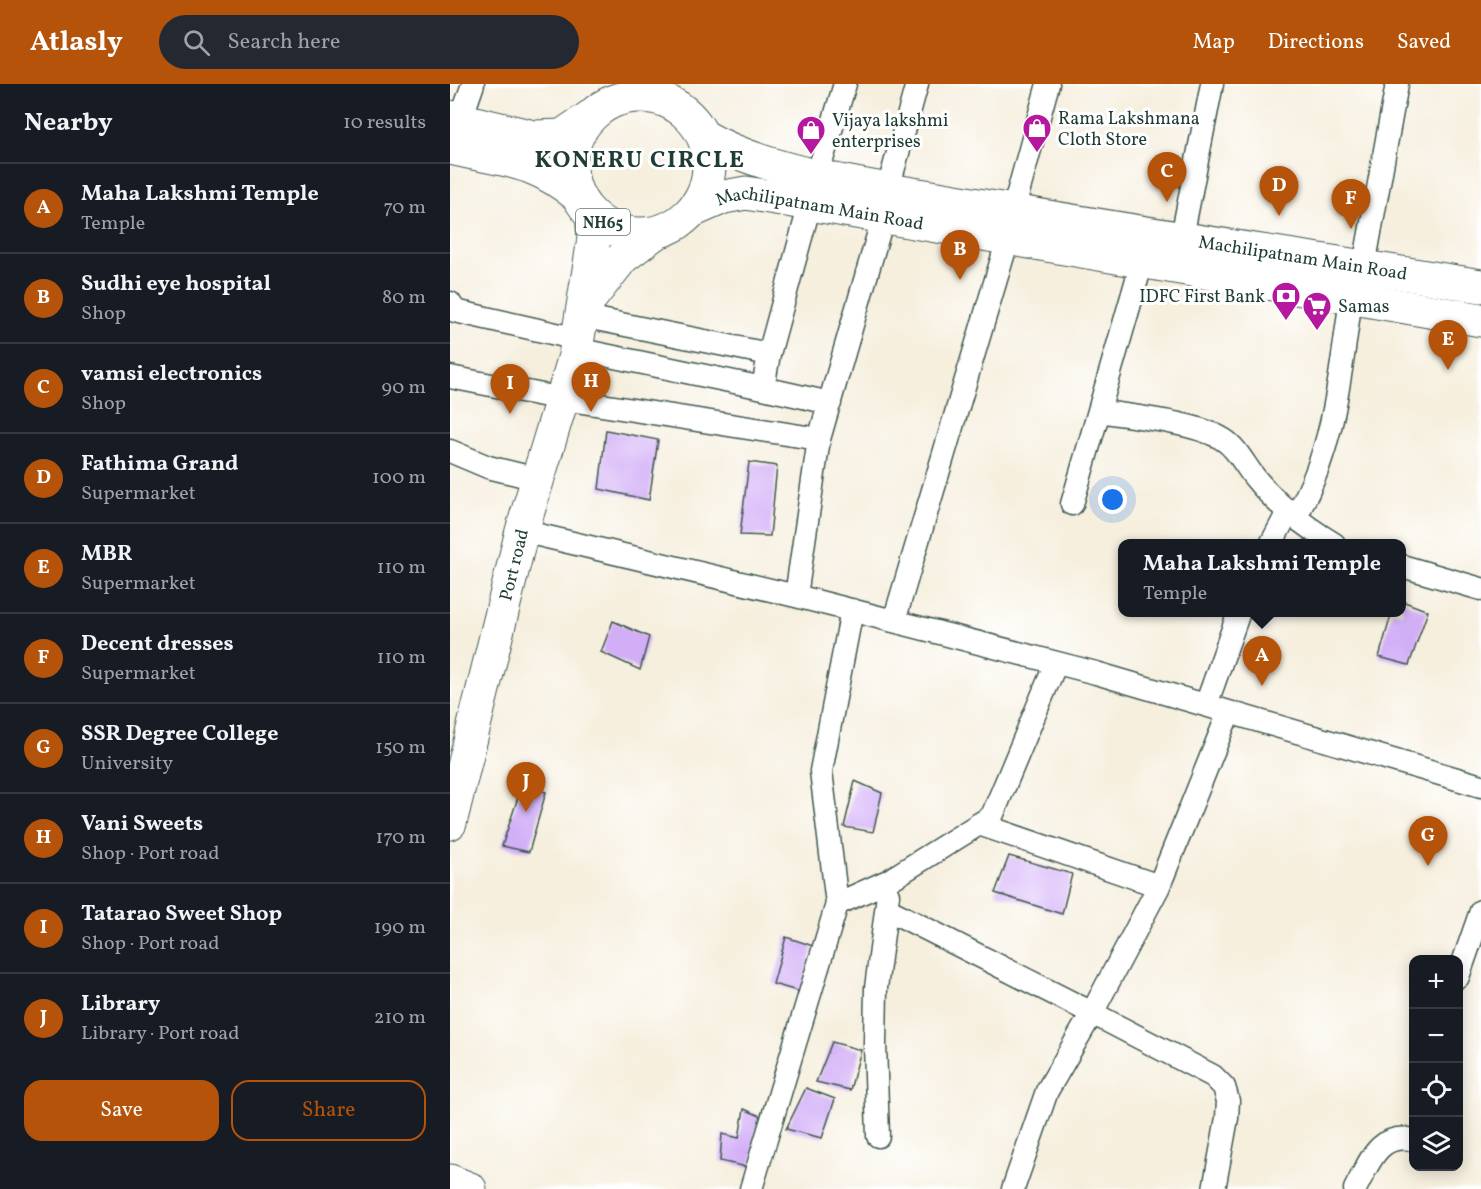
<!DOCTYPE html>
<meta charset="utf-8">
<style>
:root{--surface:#171b24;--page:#242831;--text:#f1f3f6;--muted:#9ea1a6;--line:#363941;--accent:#b45309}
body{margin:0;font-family:Vollkorn,serif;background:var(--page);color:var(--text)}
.controls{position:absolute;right:18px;bottom:18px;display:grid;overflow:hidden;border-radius:12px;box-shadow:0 3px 15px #0003}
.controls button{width:54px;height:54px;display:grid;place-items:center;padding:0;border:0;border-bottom:2px solid var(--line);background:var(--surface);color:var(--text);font:30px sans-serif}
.you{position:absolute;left:663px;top:416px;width:21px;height:21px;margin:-15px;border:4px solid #fff;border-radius:50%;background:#1a73e8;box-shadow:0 0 0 9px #1a73e833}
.badge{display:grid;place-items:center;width:39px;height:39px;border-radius:50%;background:var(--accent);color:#fff;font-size:20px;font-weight:700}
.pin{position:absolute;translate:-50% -50px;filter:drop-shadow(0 2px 3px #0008)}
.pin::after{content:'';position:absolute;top:32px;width:21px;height:18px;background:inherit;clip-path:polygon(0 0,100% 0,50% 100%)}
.popup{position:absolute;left:668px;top:455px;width:288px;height:78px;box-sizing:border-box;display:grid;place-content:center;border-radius:12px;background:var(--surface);filter:drop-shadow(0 2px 4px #0005);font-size:20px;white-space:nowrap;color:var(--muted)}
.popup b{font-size:22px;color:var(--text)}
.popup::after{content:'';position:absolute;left:50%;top:100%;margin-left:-12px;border:12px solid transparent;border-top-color:var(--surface)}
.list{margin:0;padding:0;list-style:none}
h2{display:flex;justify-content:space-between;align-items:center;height:78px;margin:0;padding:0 24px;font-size:26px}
h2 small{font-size:20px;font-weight:400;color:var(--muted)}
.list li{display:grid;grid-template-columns:39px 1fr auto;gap:18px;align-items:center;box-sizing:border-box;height:90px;padding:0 24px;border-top:2px solid var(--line)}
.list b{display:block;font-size:22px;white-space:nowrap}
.list p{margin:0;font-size:20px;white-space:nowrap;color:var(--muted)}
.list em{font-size:20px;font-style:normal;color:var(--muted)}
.actions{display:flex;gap:12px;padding:18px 24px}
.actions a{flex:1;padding:14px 0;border:2px solid var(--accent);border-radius:18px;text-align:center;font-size:21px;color:var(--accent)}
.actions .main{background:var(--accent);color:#fff}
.icon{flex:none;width:33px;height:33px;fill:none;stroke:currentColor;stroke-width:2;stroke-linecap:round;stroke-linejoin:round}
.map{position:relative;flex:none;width:1031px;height:1105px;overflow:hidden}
header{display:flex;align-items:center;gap:36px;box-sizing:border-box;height:84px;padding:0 30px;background:var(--accent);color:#fff}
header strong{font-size:28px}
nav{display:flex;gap:33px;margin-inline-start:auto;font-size:21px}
.search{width:420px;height:54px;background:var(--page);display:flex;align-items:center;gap:15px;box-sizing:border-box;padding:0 21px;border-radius:33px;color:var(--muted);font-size:22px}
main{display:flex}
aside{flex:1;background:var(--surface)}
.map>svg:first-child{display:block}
.building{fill:#d2aef7}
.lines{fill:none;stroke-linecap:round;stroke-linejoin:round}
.street-casing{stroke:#3f584e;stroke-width:25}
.secondary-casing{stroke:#3f584e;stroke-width:35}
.primary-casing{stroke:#3f584e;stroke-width:35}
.highway-casing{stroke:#3f584e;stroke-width:35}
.street{stroke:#fff;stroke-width:22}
.secondary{stroke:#fff;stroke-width:33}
.primary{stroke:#fff;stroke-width:33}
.highway{stroke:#fff;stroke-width:33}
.labels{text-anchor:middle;stroke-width:6;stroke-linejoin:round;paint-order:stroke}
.shield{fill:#fff;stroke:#627771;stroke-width:1.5}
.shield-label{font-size:16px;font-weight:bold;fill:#1f3d34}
.poi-label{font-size:18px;fill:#1f3d34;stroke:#fff;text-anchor:start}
.street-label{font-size:18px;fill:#1f3d34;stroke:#fff}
.district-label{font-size:24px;font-weight:bold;letter-spacing:1.5px;fill:#1f3d34;stroke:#fff}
</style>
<header>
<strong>Atlasly</strong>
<div class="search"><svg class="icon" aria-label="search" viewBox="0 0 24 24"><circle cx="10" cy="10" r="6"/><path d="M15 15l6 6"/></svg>Search here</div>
<nav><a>Map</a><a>Directions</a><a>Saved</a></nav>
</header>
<main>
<aside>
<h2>Nearby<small>10 results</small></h2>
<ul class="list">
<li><span class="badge">A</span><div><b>Maha Lakshmi Temple</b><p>Temple</p></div><em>70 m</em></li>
<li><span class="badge">B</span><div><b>Sudhi eye hospital</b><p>Shop</p></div><em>80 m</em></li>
<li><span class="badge">C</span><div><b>vamsi electronics</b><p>Shop</p></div><em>90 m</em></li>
<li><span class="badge">D</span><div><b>Fathima Grand</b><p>Supermarket</p></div><em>100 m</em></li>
<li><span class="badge">E</span><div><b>MBR</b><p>Supermarket</p></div><em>110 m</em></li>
<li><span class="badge">F</span><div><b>Decent dresses</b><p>Supermarket</p></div><em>110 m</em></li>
<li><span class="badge">G</span><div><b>SSR Degree College</b><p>University</p></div><em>150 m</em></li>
<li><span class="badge">H</span><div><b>Vani Sweets</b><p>Shop · Port road</p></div><em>170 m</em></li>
<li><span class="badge">I</span><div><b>Tatarao Sweet Shop</b><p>Shop · Port road</p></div><em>190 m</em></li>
<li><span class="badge">J</span><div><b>Library</b><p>Library · Port road</p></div><em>210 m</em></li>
</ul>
<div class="actions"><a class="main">Save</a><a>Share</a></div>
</aside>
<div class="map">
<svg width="1031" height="1105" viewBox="0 0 1031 1105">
<rect width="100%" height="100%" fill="#fff"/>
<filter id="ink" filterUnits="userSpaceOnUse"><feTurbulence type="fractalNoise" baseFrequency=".0167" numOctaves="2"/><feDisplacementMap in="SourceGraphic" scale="12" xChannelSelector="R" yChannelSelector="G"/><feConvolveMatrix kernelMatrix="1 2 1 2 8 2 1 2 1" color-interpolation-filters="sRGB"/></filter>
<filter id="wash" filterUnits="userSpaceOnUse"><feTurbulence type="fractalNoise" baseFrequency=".008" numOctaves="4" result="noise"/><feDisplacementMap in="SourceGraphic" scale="24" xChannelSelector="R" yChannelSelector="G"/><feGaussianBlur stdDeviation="1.35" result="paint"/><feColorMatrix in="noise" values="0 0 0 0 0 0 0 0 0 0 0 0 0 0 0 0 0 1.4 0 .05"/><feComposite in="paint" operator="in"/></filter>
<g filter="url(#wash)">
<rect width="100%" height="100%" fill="#f6efde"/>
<g id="blocks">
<path class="building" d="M156,346L208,356L199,416L149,405Z
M299,378L327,382L320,452L290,451Z
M952,517L978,527L959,581L929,573L942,528H952Z
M163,537L199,553L190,586L151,568Z
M405,697L432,709L423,748L394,743Z
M72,701L96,708L79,768L52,762Z
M559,772L622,790L612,830L545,809Z
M336,853L363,862L351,908L323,900Z
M382,958L411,966L400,1006L366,998Z
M356,1004L385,1015L372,1054L336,1045Z
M294,1025L310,1032L301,1084L270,1077L272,1050L289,1054Z"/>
</g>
</g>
<g filter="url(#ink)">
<use href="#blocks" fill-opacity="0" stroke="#3f584e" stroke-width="1.5"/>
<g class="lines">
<g class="street-casing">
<path id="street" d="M11,35L23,0
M367,92L395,0
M438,105L467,0
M563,127L598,0
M732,153L762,0
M914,182L947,0
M0,219L5,227L128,255
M131,232L319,270
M126,265L313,304L319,270L360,120
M0,293L113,315L369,355
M313,304L380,319
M649,327C682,333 747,338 774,356C788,365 795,382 806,395C826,420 856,443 884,460
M0,367L38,383L87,395
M622,420L692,178
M846,432C885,363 890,291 901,214
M72,447L346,512L646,589L1031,702
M821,460L839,426
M952,482L1031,505
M346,512L369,355L433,134
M444,537L558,155
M756,621L789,528
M529,740L709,802
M387,820L438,797L542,732L606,579
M437,825L642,929L597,1007L563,1105
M1008,893L1031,827
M428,1052L425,960L426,904L438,811
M301,1105L387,820L371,687L402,526
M764,1105L777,1034L778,1017L774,1003L763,992L642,929L709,802L779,628
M905,1105C919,1080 928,1047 964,1056"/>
</g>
<g class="secondary-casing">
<g id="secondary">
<path d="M0,33L84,53L112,52L140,33"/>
<path d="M0,64C54,77 83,74 128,112"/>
<path d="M135,221L173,173L205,149"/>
<path id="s1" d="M0,739L72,447L125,272L144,155L142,131"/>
<path d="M0,1097L20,1105"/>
</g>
</g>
<g class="primary-casing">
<g id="primary">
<path id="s2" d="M253,52C323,92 431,104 511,118C684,149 858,173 1031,202"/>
<path id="s3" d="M242,127L274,113L296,109L1031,236"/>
</g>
</g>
<g class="highway-casing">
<path id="highway" d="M121 81a69 69 0 1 1 138 0a69 69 0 1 1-138 0Z"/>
</g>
<use href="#street" class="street"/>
<use href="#secondary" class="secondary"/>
<use href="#primary" class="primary"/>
<use href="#highway" class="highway"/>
</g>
</g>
<defs>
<g id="shop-pin" transform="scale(1.5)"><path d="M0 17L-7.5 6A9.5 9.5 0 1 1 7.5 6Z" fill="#b5179e" stroke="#fff"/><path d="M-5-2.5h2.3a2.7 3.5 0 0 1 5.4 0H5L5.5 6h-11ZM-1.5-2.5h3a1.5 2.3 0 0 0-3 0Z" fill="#fff"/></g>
<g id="bank-pin" transform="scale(1.5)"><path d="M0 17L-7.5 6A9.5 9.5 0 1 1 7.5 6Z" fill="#b5179e" stroke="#fff"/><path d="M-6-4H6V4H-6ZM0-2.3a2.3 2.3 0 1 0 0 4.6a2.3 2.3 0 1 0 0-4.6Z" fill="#fff"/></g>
<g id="supermarket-pin" transform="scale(1.5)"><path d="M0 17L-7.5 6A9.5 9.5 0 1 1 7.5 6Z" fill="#b5179e" stroke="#fff"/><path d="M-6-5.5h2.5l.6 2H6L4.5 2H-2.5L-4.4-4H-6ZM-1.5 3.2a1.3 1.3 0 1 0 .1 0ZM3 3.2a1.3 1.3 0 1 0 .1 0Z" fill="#fff"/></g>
</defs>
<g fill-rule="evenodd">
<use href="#shop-pin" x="587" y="44"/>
<use href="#shop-pin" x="361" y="46"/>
<use href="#bank-pin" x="836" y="212"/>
<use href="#supermarket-pin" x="867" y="222"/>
</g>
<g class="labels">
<rect class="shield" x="126" y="125" width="54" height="26" rx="4.5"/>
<g class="shield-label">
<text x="153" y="144">NH65</text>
</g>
<g class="poi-label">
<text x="608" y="40">Rama Lakshmana<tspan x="608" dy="21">Cloth Store</tspan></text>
<text x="382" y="42">Vijaya lakshmi<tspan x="382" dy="21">enterprises</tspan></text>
<text x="815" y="218" text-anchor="end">IDFC First Bank</text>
<text x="888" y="228">Samas</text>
</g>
<g class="street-label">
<text dy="6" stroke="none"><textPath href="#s3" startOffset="132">Machilipatnam Main Road</textPath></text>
<text dy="6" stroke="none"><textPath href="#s2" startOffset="614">Machilipatnam Main Road</textPath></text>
<text dy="6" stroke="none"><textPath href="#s1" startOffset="266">Port road</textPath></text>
</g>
<g class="district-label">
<text x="190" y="83">KONERU CIRCLE</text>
</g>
</g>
</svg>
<div class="controls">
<button>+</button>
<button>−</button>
<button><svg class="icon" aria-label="locate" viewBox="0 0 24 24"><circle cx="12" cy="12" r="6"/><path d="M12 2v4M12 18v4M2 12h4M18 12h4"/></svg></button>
<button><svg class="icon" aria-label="layers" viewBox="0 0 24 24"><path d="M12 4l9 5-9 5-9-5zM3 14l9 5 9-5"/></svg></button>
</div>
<div class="you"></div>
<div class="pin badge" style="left:812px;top:602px">A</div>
<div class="popup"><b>Maha Lakshmi Temple</b>Temple</div>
<div class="pin badge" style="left:510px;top:196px">B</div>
<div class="pin badge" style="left:717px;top:118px">C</div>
<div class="pin badge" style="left:829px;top:132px">D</div>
<div class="pin badge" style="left:998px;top:286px">E</div>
<div class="pin badge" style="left:901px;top:145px">F</div>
<div class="pin badge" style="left:978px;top:782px">G</div>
<div class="pin badge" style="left:141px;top:328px">H</div>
<div class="pin badge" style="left:60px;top:330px">I</div>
<div class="pin badge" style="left:76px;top:728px">J</div>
</div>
</main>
